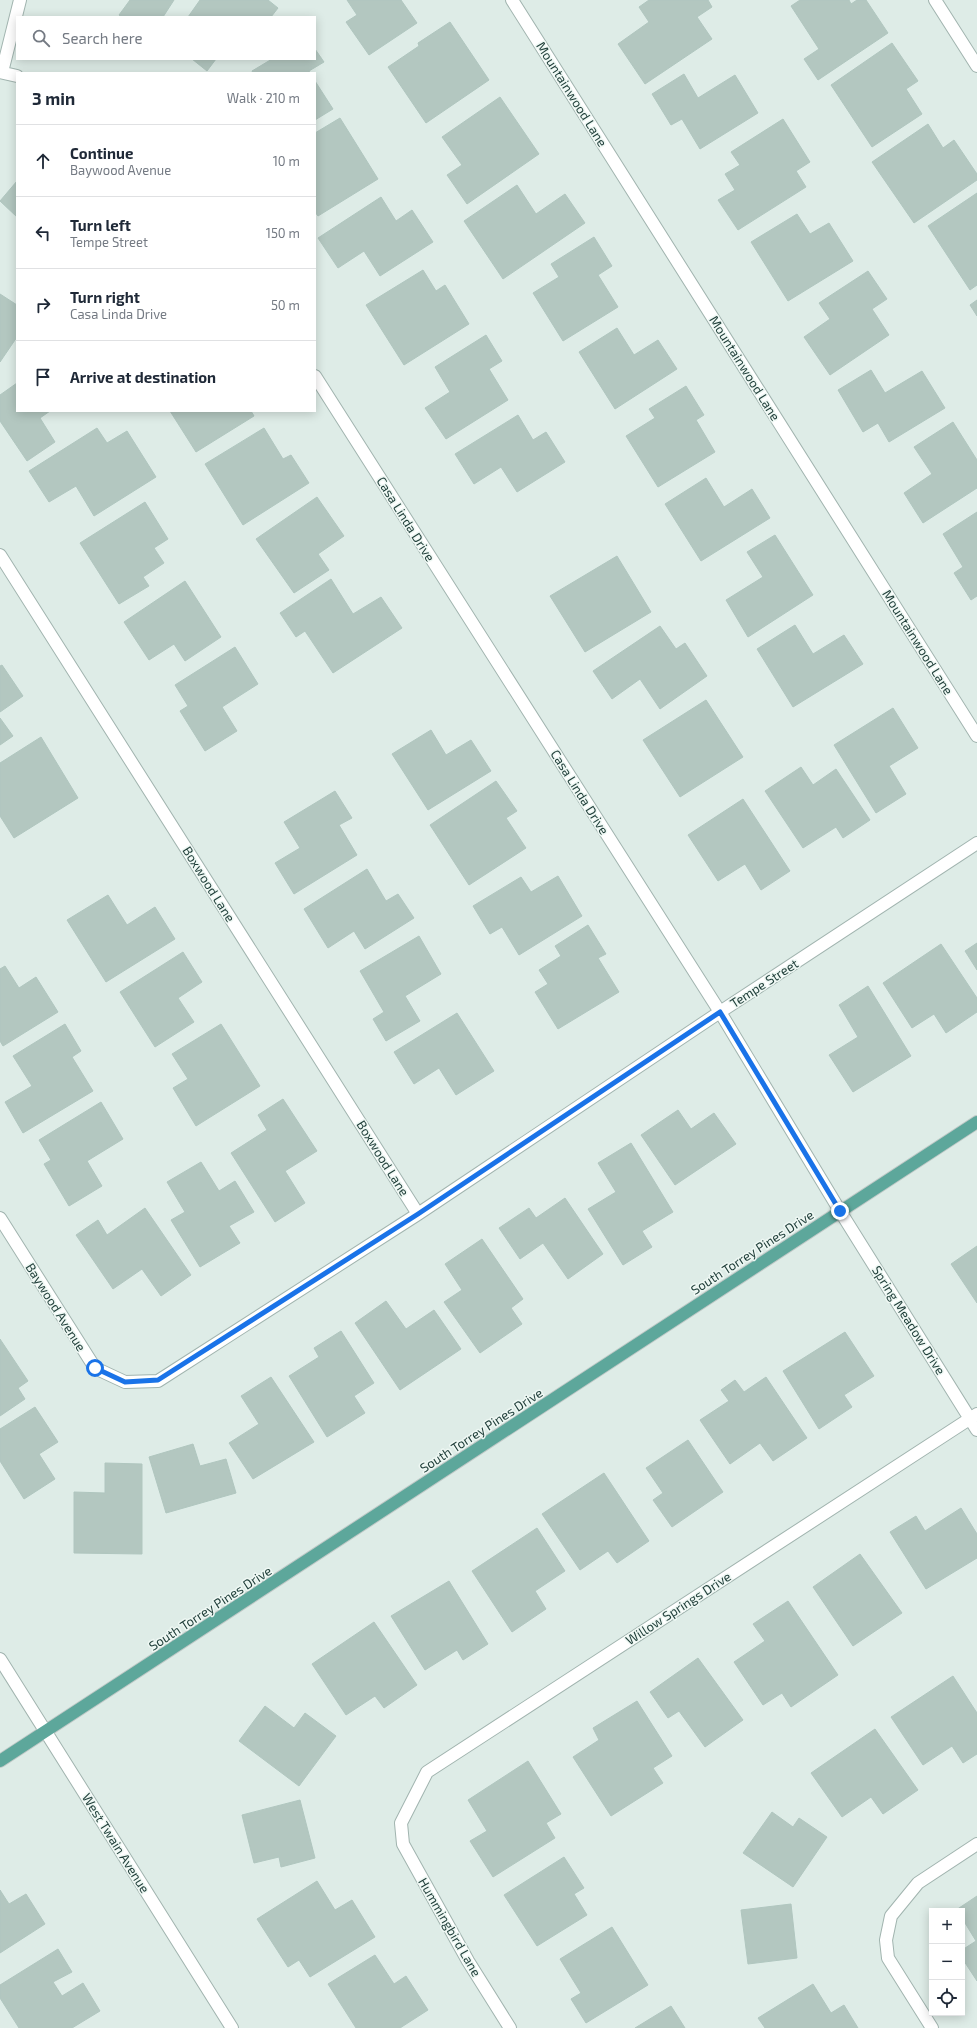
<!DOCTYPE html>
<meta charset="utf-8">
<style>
:root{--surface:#fff;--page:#f2f2f3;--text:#1f2937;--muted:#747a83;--line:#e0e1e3}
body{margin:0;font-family:"Exo 2",sans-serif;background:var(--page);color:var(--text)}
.controls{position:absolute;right:12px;bottom:12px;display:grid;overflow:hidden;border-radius:0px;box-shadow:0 2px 10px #0003}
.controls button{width:36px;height:36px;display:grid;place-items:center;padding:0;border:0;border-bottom:1px solid var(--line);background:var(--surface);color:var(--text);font:20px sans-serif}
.stop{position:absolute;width:12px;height:12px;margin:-9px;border:3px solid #1a73e8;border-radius:50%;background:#fff}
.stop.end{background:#1a73e8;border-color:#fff;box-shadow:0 1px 4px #0008}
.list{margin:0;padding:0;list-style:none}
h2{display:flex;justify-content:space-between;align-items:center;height:52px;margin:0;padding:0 16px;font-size:17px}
h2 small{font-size:13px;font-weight:400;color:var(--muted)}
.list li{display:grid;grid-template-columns:26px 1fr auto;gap:12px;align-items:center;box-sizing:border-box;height:72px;padding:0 16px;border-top:1px solid var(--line)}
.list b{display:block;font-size:15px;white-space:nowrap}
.list p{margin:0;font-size:13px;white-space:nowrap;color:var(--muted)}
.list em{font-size:13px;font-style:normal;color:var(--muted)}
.icon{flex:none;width:22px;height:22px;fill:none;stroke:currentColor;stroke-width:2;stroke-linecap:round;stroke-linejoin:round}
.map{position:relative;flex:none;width:977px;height:2028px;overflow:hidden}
.search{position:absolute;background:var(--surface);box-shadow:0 2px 10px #0003;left:16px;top:16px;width:300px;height:44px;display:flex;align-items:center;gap:10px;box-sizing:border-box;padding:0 14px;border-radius:0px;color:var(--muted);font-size:15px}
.panel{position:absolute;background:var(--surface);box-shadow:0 2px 10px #0003;left:16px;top:72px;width:300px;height:340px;border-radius:0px}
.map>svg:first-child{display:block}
.building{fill:#b3c7c0;stroke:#b0c6bf}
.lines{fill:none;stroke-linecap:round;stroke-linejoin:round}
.minor-casing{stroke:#a1b4af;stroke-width:14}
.major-casing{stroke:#c0c9c7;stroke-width:14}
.minor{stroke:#fff;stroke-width:12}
.major{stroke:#5da79b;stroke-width:12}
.route{stroke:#1a73e8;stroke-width:5}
.labels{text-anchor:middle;stroke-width:3;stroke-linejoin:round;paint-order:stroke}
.street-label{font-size:13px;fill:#1e3d38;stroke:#eff8f4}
</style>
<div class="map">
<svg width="977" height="2028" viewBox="0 0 977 2028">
<rect width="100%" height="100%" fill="#deece7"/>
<path class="building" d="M130,0H174L163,17H122L119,15Z
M200,0H268L278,8L271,17H188Z
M347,0H401L417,23L369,55L346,22L357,15Z
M649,0H708L712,7L697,17L712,39L645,84L618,44L649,22L639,7Z
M800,0H849L851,4L857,0H866L888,33L818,80L804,59L819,49L791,6Z
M450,22L489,80L426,123L388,67L419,46L418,43Z
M892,43L918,81L906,89L922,114L872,147L831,85Z
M315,49L324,62L309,71L310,73H253L252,71L272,59H315Z
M192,59H216L207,71Z
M684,74L698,98L735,75L758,113L700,149L682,119L671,125L652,94Z
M315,81L333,109L315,120Z
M500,97L539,154L467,204L447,175L462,165L442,137Z
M340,118L378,179L318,216L315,212V133Z
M783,119L810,162L796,171L806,187L738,230L718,200L735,190L725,174L740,165L731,152Z
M928,124L943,148L954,140L977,174V180L914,223L872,162Z
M17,181V217L0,201Z
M517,185L536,214L565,194L585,223L503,279L464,221Z
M977,193V285L970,290L928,226Z
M381,197L396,221L412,210L433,242L380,276L364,251L338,268L318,238Z
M797,214L810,234L829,223L853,261L788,301L751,242Z
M594,237L612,266L598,275L618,307L563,341L533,293L559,277L551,264Z
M423,270L436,291L445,285L469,324L404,365L366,305Z
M868,271L887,299L872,309L889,335L830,375L804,337L830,319L819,303Z
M0,294L17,305V337L0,362Z
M977,300V316L970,305Z
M617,328L634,355L658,340L677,369L615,409L579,352Z
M486,335L502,361L489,369L508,400L446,439L425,408L450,392L435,367Z
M871,370L885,393L922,371L945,408L889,442L878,423L863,432L838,390Z
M17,383V411H50L40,418L55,442L27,461L0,421V395Z
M686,386L704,415L696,420L715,452L658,487L626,436L655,418L649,409Z
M170,411H251L254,416L196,452Z
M518,415L533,440L546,432L565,462L517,492L501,467L474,484L455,454Z
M953,422L977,460V488L923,523L904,493L932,474L914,447Z
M97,428L107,443L127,431L156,477L94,516L76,486L49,502L29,471Z
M264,428L283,459L291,455L309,483L243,525L205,464Z
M706,478L724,507L752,489L770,518L701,561L665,504Z
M317,497L344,536L318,554L329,570L294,593L256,539Z
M145,502L168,539L154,548L164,563L143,577L149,586L119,604L80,543Z
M977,512V596L971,600L954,573L963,567L943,534Z
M775,535L813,595L748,637L726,600L763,577L747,552Z
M617,556L651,612L585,652L550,596Z
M331,579L353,614L381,597L402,628L333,673L305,631L296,637L280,613Z
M185,581L221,637L185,661L174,644L149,660L124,622Z
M795,625L813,654L844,635L863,664L793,707L757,649Z
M660,626L676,649L685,643L707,676L660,709L640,679L612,699L593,671Z
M235,647L258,684L222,707L237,731L205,751L180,711L188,706L175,685Z
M2,665L23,696L0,712V666Z
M706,700L743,757L680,797L643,740Z
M893,708L918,748L889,766L906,794L876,813L834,745Z
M0,718L13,736L0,745Z
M431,730L446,755L471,740L491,771L428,810L392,754Z
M41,737L78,798L14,838L0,816V763Z
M801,767L813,785L836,769L870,820L843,838L836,827L803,848L765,791Z
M496,781L517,811L506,818L526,848L469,885L430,825Z
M335,791L352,818L339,825L357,855L294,894L275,863L300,848L284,822Z
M743,799L790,871L761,890L745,864L718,881L688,835Z
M367,869L386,901L398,894L414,918L365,949L354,931L328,948L304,909Z
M558,876L582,916L519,955L502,927L490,934L473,906L521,877L531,892Z
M108,895L127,925L155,907L175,939L106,982L67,920Z
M588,925L606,954L598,958L619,992L558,1029L535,992L548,984L539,970L561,956L555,946Z
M419,936L441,974L405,996L420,1021L386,1041L373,1019L384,1012L360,971Z
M977,943V970L965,951Z
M941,944L977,998V1012L946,1033L934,1014L912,1028L883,983Z
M183,952L202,982L178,998L194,1022L155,1047L120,992Z
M5,966L19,988L36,977L58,1012L3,1046L0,1041V969Z
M868,986L911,1056L853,1092L829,1055L858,1037L839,1005Z
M457,1013L494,1071L456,1095L439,1068L414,1084L394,1052Z
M65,1024L81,1051L72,1057L93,1091L23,1133L5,1102L32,1086L13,1056Z
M221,1024L260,1086L196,1126L173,1088L188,1079L172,1054Z
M283,1099L317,1151L285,1171L305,1203L275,1222L231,1153L267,1130L258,1115Z
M101,1102L123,1139L87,1161L102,1186L69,1206L44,1164L51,1160L39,1140Z
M678,1110L691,1129L714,1113L736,1144L675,1185L641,1135Z
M631,1143L673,1212L642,1231L652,1247L623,1265L588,1209L616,1192L598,1163Z
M201,1162L219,1191L235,1181L254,1212L229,1226L240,1243L200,1267L171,1220L185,1212L167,1182Z
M565,1198L603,1254L568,1279L543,1243L520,1259L499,1228L529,1208L536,1218Z
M145,1208L191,1275L161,1296L142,1269L113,1289L76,1235L98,1220L107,1235Z
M482,1239L523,1299L511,1308L522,1324L480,1353L444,1302L462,1290L445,1264Z
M977,1246V1303L951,1264Z
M386,1301L406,1329L434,1310L461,1349L400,1390L355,1323Z
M341,1331L374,1383L354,1396L365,1413L327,1437L289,1376L319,1357L314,1348Z
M845,1332L874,1376L844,1395L852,1407L819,1429L783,1371Z
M0,1339L28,1381L18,1388L25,1399L0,1416Z
M271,1377L314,1442L253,1479L229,1443L259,1424L241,1396Z
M766,1377L807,1438L773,1461L760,1443L730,1464L700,1420L729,1401L721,1390L735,1380L744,1392Z
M35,1407L58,1442L39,1454L55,1479L24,1499L0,1461V1429Z
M688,1440L723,1492L672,1527L653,1500L663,1493L646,1468Z
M193,1444L200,1466L226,1459L236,1493L166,1513L149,1457Z
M105,1463L142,1464V1554L74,1553V1492L105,1493Z
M604,1473L649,1541L617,1563L608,1551L580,1570L542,1514Z
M961,1508L977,1534V1558L926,1589L890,1532L916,1516L925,1531Z
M537,1528L565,1571L535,1591L546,1609L512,1632L472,1571Z
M860,1554L902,1613L853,1646L813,1587Z
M449,1581L488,1644L463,1660L457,1650L425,1670L391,1616Z
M788,1601L838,1675L791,1707L782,1693L763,1705L734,1662L765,1641L753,1624Z
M374,1622L417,1685L384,1708L375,1696L346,1715L312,1664Z
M698,1658L743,1720L705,1747L679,1711L668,1718L650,1692Z
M953,1676L977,1713V1754L963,1763L952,1746L923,1765L891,1717Z
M637,1701L672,1756L653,1768L663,1783L611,1816L573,1757L599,1740L593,1728Z
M265,1706L294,1728L305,1713L336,1736L299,1786L239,1741Z
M875,1729L918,1790L883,1814L871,1797L842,1817L811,1773Z
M528,1761L561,1814L546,1823L555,1838L493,1877L470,1841L487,1831L468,1800Z
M300,1800L315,1858L281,1867L279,1857L254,1863L242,1815Z
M772,1812L793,1827L799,1818L827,1837L793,1887L743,1853Z
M564,1857L584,1888L574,1894L587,1915L537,1946L504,1895Z
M317,1881L335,1910L352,1900L375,1937L310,1977L299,1960L288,1967L257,1919Z
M0,1890L9,1904L26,1894L45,1924L0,1953Z
M977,1896V1981L962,1958V1950L976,1941L962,1918V1911L956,1910Z
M791,1904L797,1958L748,1964L741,1910Z
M612,1927L648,1985L586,2023L571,1999L581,1993L560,1959Z
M58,1949L72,1972L53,1982L62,1996L83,1983L100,2011L72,2028H19L0,1998V1985Z
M375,1955L394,1984L406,1976L428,2010L400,2028H356L328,1984Z
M813,1984L831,2013L844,2005L858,2028H765L758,2018Z
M671,2006L685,2028H635Z"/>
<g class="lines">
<g class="minor-casing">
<path id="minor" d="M512,0L977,736
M935,0L977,66
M0,72L17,76
M2,72L20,0
M315,376L720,1012L840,1211L977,1430
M0,555L418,1214
M0,1218L95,1368L125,1382L158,1381L418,1214L720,1012L977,843
M0,1659L232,2028
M510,2028L468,1961L403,1844L401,1823L427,1772L977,1414
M932,2028L888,1958L886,1940L891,1916L918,1883L977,1844"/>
</g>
<g class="major-casing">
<path id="major" d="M0,1761L977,1122"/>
</g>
<use href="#minor" class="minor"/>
<use href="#major" class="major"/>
</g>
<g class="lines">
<path class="route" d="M95,1368L125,1382L158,1380L418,1214L720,1012L840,1211"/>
</g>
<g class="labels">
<g class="street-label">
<text transform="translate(572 94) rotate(58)" y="5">Mountainwood Lane</text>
<text transform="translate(745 368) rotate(58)" y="5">Mountainwood Lane</text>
<text transform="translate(406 519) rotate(58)" y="5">Casa Linda Drive</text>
<text transform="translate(918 642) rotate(58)" y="5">Mountainwood Lane</text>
<text transform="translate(580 792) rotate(58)" y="5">Casa Linda Drive</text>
<text transform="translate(209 884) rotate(58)" y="5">Boxwood Lane</text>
<text transform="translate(764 983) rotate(-33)" y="5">Tempe Street</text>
<text transform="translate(383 1158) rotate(58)" y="5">Boxwood Lane</text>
<text transform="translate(752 1252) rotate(-33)" y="5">South Torrey Pines Drive</text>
<text transform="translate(56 1307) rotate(58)" y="5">Baywood Avenue</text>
<text transform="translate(909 1320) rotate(58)" y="5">Spring Meadow Drive</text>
<text transform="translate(481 1430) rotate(-33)" y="5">South Torrey Pines Drive</text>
<text transform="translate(210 1608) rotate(-33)" y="5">South Torrey Pines Drive</text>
<text transform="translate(678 1608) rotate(-33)" y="5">Willow Springs Drive</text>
<text transform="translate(116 1843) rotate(58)" y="5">West Twain Avenue</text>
<text transform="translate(450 1927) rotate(60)" y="5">Hummingbird Lane</text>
</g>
</g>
</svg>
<div class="controls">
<button>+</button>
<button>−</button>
<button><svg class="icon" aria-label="locate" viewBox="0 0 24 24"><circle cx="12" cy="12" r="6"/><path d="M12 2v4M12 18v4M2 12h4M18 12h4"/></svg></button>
</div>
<div class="stop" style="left:95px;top:1368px"></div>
<div class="stop end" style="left:840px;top:1211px"></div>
<div class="search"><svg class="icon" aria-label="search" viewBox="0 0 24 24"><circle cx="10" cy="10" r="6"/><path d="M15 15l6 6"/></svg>Search here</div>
<section class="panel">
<h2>3 min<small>Walk · 210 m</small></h2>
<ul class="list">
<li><svg class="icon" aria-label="ahead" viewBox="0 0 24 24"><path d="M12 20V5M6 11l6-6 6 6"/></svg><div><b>Continue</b><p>Baywood Avenue</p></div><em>10 m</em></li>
<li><svg class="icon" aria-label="left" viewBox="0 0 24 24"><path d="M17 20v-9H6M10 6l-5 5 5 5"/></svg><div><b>Turn left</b><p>Tempe Street</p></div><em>150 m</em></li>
<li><svg class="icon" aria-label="right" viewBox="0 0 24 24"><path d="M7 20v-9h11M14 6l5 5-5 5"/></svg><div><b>Turn right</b><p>Casa Linda Drive</p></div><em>50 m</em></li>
<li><svg class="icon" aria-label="arrive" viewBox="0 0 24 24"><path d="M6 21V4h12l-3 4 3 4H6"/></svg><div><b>Arrive at destination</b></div></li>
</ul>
</section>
</div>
